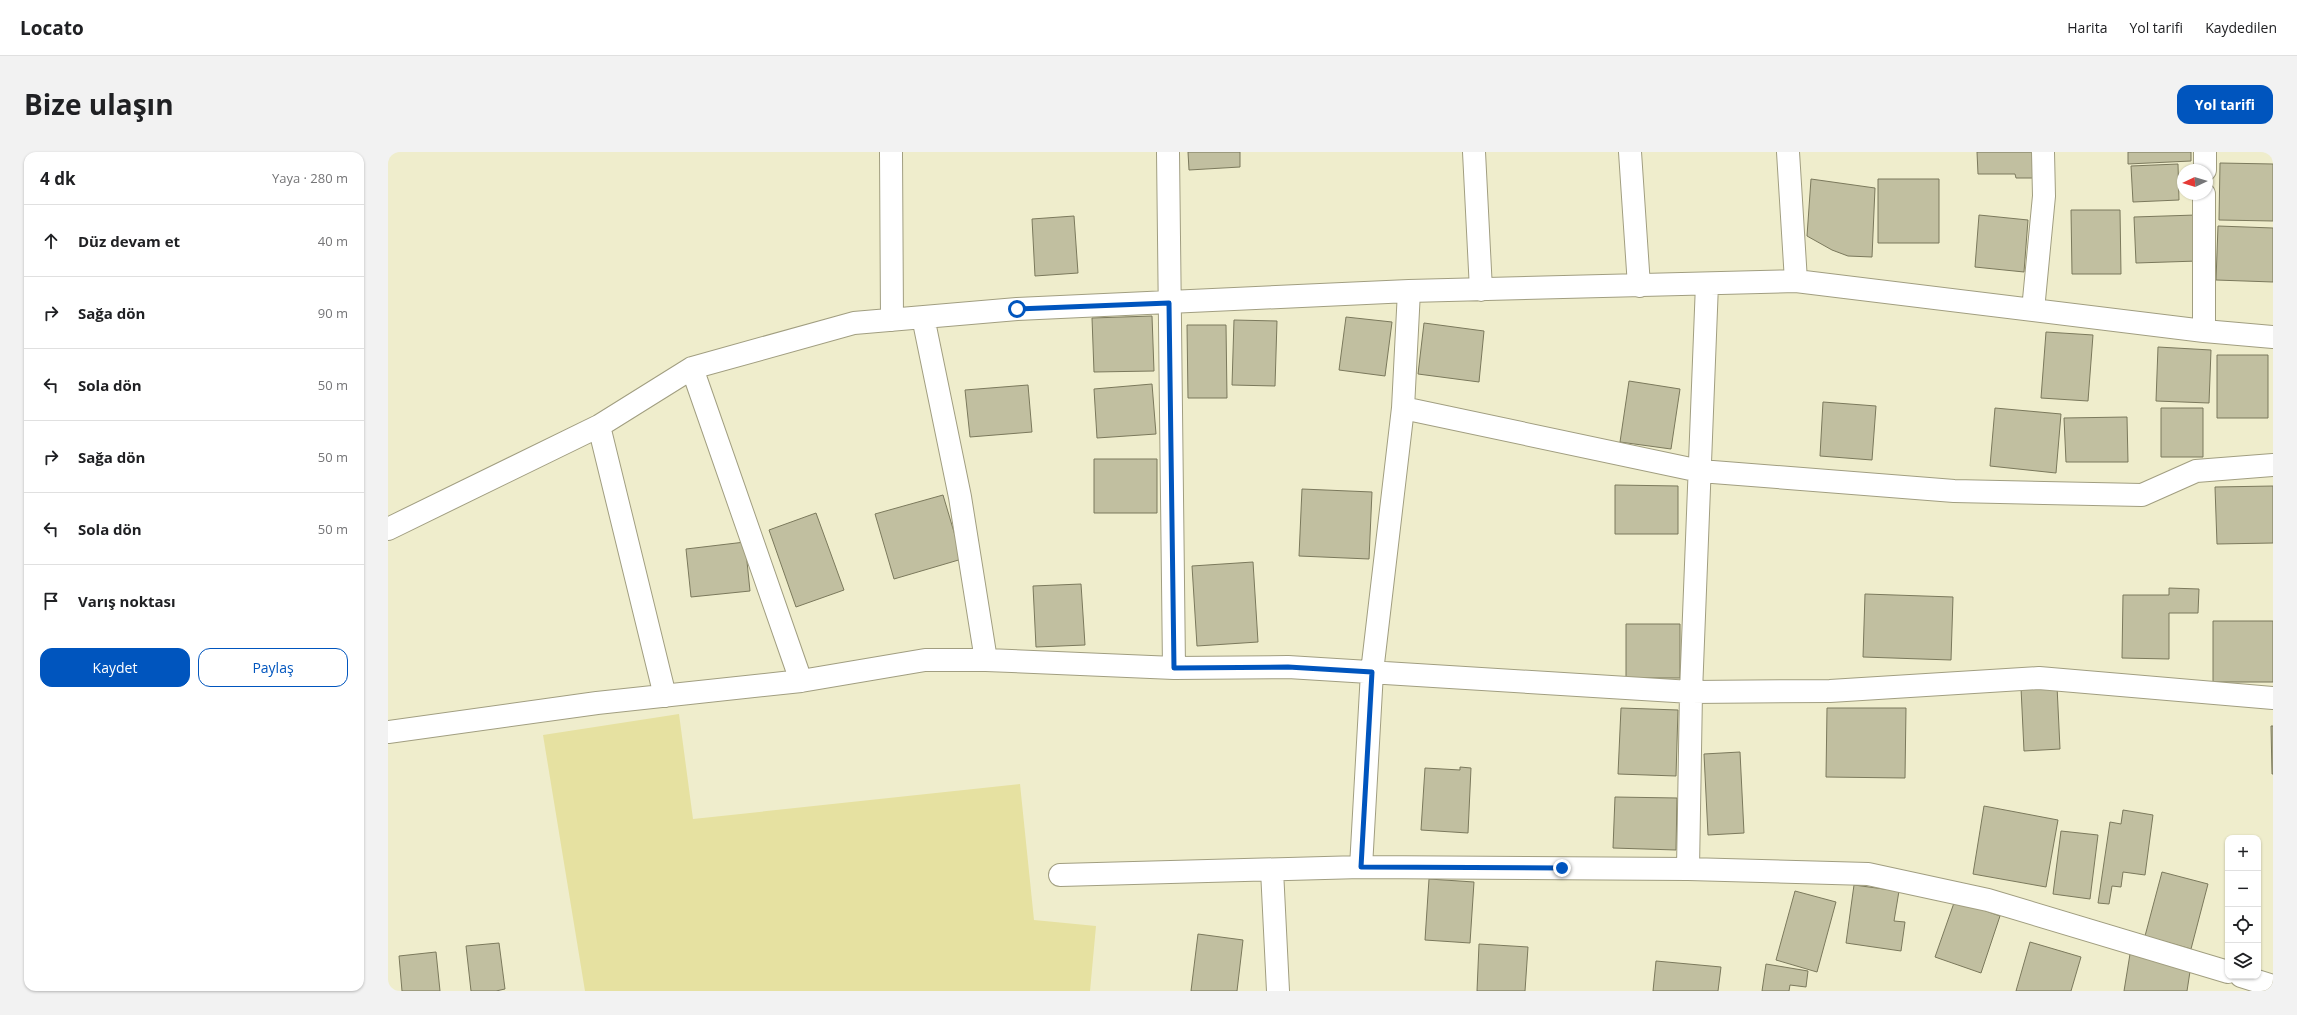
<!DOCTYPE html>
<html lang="tr">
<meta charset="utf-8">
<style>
:root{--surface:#fff;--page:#f2f2f2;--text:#202124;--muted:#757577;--line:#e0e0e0;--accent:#0055be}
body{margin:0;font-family:"Open Sans",sans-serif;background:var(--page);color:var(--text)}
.controls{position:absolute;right:12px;bottom:12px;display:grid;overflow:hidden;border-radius:8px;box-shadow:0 1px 3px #0004}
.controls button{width:36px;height:36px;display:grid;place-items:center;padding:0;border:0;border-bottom:1px solid var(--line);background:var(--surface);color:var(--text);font:20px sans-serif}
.compass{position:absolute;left:1789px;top:12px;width:36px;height:36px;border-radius:50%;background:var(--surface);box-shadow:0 1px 3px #0004;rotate:266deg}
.stop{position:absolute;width:12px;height:12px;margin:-9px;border:3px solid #0055be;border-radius:50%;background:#fff}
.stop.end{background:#0055be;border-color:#fff;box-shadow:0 1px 4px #0008}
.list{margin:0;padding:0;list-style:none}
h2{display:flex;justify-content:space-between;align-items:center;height:52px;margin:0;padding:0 16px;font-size:17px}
h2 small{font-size:13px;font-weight:400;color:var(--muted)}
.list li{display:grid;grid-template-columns:26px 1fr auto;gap:12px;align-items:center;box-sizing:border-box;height:72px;padding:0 16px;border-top:1px solid var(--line)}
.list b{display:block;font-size:15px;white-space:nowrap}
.list em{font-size:13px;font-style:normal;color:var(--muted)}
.actions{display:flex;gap:8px;padding:12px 16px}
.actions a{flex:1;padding:9px 0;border:1px solid var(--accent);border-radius:12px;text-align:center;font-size:14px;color:var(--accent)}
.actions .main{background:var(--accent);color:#fff}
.icon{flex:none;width:22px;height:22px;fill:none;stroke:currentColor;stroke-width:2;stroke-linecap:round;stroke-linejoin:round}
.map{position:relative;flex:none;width:1885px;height:839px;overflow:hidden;border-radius:12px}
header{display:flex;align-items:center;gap:24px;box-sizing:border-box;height:56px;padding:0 20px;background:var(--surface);border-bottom:1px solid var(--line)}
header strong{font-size:19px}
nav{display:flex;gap:22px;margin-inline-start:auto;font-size:14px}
.intro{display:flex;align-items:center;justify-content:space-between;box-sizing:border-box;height:96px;padding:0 24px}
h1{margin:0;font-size:28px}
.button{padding:10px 18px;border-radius:12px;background:var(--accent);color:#fff;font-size:14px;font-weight:700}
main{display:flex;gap:24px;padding:0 24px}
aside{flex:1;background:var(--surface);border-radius:12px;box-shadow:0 1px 3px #0004}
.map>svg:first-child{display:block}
.green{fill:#e6e1a1}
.building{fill:#c1bfa0;stroke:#7b795c}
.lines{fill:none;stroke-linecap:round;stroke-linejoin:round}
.minor-casing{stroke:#a19e80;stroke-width:24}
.minor{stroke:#fff;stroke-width:22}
.route{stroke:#0055be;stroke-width:5}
</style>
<header>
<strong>Locato</strong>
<nav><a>Harita</a><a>Yol tarifi</a><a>Kaydedilen</a></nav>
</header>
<div class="intro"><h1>Bize ulaşın</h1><a class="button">Yol tarifi</a></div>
<main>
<aside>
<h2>4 dk<small>Yaya · 280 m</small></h2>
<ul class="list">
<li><svg class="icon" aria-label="ahead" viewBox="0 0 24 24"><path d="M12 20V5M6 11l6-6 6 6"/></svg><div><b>Düz devam et</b></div><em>40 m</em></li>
<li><svg class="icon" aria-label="right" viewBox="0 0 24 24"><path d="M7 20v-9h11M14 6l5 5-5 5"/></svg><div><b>Sağa dön</b></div><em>90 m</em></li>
<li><svg class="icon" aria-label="left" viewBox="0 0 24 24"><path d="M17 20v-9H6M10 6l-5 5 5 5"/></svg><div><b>Sola dön</b></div><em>50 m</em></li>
<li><svg class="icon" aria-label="right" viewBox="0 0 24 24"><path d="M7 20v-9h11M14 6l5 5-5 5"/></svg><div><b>Sağa dön</b></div><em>50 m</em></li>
<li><svg class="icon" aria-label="left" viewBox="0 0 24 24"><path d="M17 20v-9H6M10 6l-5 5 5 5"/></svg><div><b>Sola dön</b></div><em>50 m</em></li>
<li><svg class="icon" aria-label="arrive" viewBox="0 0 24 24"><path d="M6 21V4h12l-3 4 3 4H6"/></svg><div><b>Varış noktası</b></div></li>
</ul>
<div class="actions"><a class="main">Kaydet</a><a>Paylaş</a></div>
</aside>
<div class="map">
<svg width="1885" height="839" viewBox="0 0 1885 839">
<rect width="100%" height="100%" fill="#efedcc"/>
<path class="green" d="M291,562L305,667L632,632L646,768L708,774L702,839H197L155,583Z"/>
<path class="building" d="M800,0H852V15L801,18Z
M1589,0H1647V26H1628L1627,22H1590Z
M1740,0H1803V9L1740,12Z
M1832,11L1885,12V69L1831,68Z
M1790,12L1791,48L1745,50L1743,14Z
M1423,27L1487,36L1484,105L1460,104L1444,98L1419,84Z
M1490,27H1551V91H1490Z
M1683,58H1732L1733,122H1684Z
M1591,63L1640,68L1636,120L1587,115Z
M1808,63L1810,109L1748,111L1746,65Z
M686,64L690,121L647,124L644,67Z
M1830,74L1885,76V130L1828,128Z
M764,164L766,219L706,220L704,166Z
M958,165L1004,170L997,224L951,218Z
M846,168L889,169L887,234L844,233Z
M1036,171L1096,179L1091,230L1030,222Z
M799,173H838L839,246H800Z
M1658,180L1705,183L1700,249L1653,246Z
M1770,195L1823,198L1821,251L1768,249Z
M1829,203H1880V266H1829Z
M1241,229L1292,237L1283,297L1232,290Z
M764,232L768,282L709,286L706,237Z
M640,233L644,280L582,285L577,238Z
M1435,250L1488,254L1484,308L1432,304Z
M1607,256L1673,262L1668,321L1602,314Z
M1773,256H1815V305H1773Z
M1739,265L1740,310H1678L1676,266Z
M706,307H769V361H706Z
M1227,333L1290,334V382H1227Z
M1885,334V391L1829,392L1827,335Z
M914,337L984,340L981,407L911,404Z
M555,343L574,407L506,427L487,362Z
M428,361L456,438L408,455L381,378Z
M357,390L362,439L303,445L298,397Z
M865,410L870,490L809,494L804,414Z
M693,432L697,493L648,495L645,434Z
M1781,436L1811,437L1810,461H1781V507L1734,506L1735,443H1781Z
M1477,442L1565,445L1563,508L1475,505Z
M1825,469H1885V530H1825Z
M1238,472H1292V526H1238Z
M1669,534L1672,597L1636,599L1633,536Z
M1233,556L1290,558L1288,624L1230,622Z
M1439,556H1518L1517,626L1438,625Z
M1883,574H1885V622H1884Z
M1352,600L1356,681L1320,683L1316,602Z
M1072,615L1083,616L1080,681L1033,678L1037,616L1072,618Z
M1227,645L1289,646L1288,698L1225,696Z
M1596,654L1670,668L1658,735L1585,722Z
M1735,658L1765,663L1757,723L1735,720L1733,735L1724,734L1721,752L1710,751L1722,670L1733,672Z
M1673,679L1710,683L1702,747L1665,742Z
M1774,720L1820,732L1803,797L1757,784Z
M1041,727L1086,730L1082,791L1037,788Z
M1466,733L1511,739L1506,769L1517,770L1513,799L1458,791Z
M1407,739L1448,750L1429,820L1388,808Z
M1567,748L1612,764L1593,821L1547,805Z
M810,782L855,788L849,839H803Z
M1642,790L1693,805L1683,839H1628Z
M111,791L117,837L108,839H83L78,794Z
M1091,792L1140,795L1137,839H1089Z
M48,800L52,839H14L11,804Z
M1742,802L1803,813L1799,839H1736Z
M1268,809L1333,815L1330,839H1265Z
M1378,812L1420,819L1418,835L1402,833L1401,839H1374Z"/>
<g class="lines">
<g class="minor-casing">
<path id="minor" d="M503,0L504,168
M780,0L786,516
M1086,0L1093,138
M1242,0L1251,134
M1400,0L1408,129
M1817,18V0
M1645,158L1656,44L1655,0
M535,165L572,345L598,508
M1816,179V42
M304,216L413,529
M1015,256L1312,319L1566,339L1754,343L1808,319L1885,313
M211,274L277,544
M0,377L211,274L304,216L466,171L629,157L1021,139L1408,129L1816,179L1885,185
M0,580L209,551L413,529L537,508H598L786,516L900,515L1303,540L1442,539L1651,526L1885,546
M973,715L984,520L1015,256L1021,139
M1300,717L1303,540L1319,132
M884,718L890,839
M672,723L973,715L1300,717L1480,722L1600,748L1840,820
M1853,824L1885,834"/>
</g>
<use href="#minor" class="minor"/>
</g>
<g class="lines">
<path class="route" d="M629,157L781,151L786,516L900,515L984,520L973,715L1174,716"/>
</g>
</svg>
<div class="controls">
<button>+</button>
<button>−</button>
<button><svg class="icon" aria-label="locate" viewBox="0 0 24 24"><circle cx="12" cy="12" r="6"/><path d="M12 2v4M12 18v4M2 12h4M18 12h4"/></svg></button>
<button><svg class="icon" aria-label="layers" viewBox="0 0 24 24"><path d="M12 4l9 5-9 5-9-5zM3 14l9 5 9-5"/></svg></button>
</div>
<svg class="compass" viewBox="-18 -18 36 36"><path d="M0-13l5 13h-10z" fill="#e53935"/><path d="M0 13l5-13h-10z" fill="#757577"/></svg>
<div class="stop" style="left:629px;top:157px"></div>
<div class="stop end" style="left:1174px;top:716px"></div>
</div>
</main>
